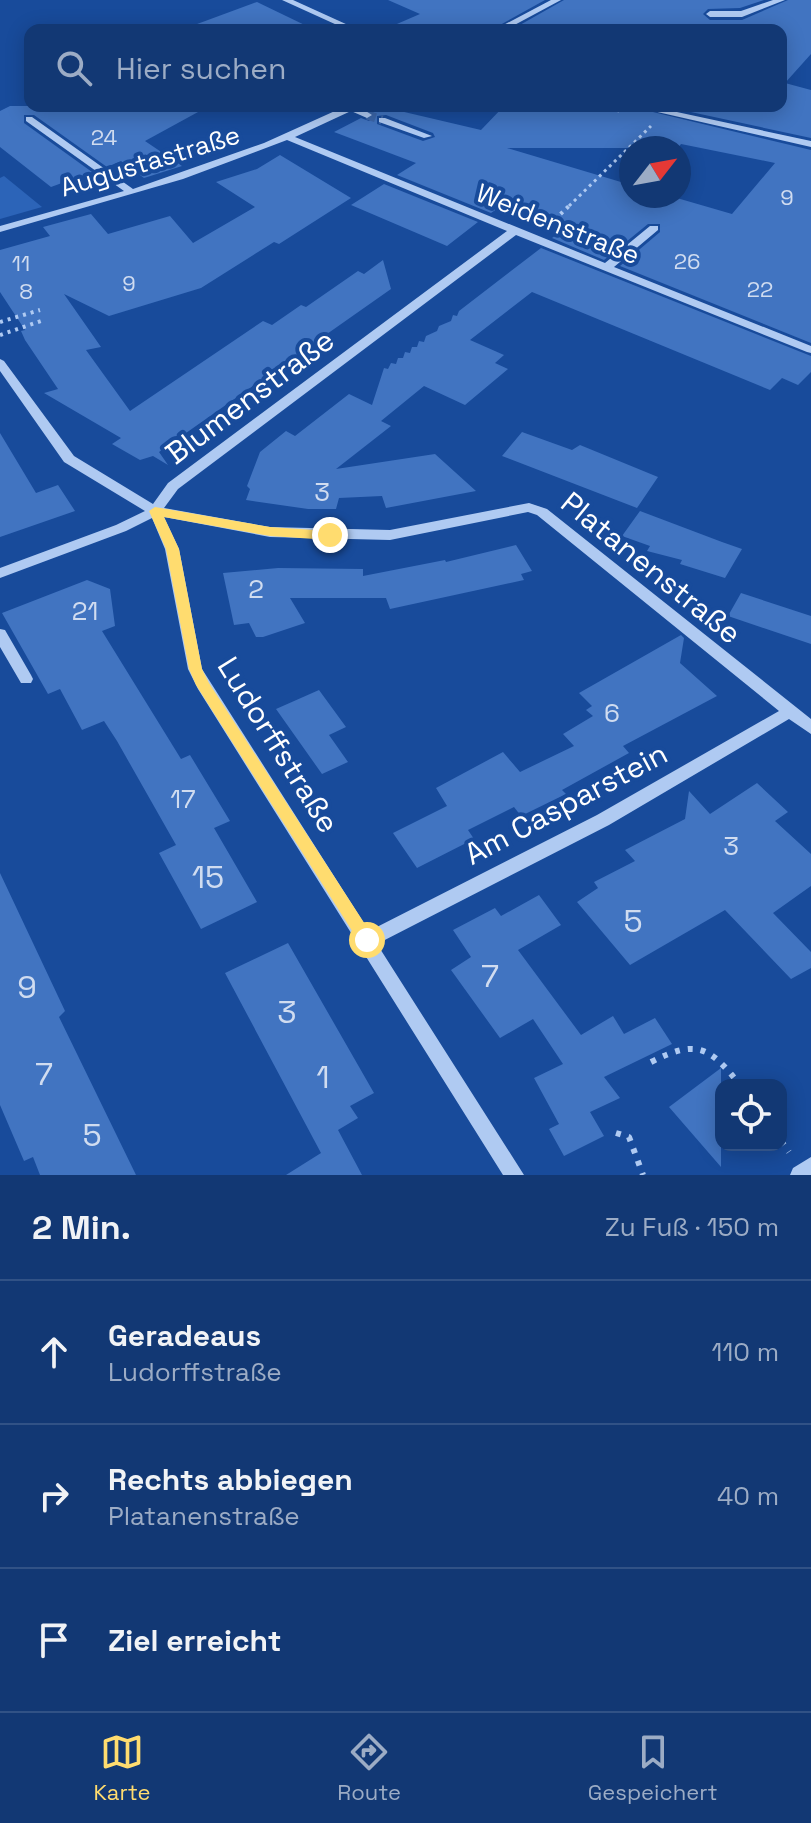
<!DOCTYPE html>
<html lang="de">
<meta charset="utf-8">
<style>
:root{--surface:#123874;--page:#1b3f79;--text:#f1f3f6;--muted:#9cacc5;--line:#315286;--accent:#ffdc6f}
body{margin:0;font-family:"Space Grotesk",sans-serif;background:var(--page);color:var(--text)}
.controls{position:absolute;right:24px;bottom:24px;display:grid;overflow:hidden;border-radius:16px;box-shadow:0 4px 20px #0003}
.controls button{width:72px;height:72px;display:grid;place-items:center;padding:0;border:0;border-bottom:2px solid var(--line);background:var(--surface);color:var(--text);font:40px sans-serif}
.compass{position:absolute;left:619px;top:136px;width:72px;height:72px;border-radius:50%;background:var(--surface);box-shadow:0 4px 20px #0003;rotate:59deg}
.stop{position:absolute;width:24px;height:24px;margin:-18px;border:6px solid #ffdc6f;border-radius:50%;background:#fff}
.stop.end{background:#ffdc6f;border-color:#fff;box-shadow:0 2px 8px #0008}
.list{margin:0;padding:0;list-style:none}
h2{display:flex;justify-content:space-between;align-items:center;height:104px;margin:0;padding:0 32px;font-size:34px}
h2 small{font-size:26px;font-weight:400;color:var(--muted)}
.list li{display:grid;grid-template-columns:52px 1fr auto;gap:24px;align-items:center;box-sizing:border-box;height:144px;padding:0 32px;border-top:2px solid var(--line)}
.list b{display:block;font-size:30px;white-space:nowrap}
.list p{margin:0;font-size:26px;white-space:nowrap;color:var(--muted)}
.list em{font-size:26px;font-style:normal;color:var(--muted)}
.icon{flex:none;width:44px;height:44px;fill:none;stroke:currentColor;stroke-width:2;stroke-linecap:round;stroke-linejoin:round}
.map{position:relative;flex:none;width:811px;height:1175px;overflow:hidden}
.search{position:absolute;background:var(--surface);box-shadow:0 4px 20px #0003;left:24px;right:24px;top:24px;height:88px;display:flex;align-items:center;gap:20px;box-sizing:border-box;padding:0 28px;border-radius:16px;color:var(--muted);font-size:30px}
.sheet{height:536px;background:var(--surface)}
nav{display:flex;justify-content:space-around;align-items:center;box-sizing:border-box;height:112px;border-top:2px solid var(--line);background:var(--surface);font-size:22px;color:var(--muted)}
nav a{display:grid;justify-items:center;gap:4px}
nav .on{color:var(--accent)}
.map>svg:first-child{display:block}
.green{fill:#2c64b8}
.building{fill:#4174c1;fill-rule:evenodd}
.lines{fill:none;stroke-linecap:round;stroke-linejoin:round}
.minor-tunnel{stroke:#3b66aa;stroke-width:9;stroke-dasharray:9 5;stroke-linecap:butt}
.path-far2{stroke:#afcaf2;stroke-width:3;stroke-dasharray:3 4;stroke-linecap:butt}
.path-far1{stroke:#afcaf2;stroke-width:4;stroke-dasharray:3 5;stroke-linecap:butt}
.path{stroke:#afcaf2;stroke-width:6;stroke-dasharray:5 8;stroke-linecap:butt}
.minor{fill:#afcaf2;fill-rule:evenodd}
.route{fill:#ffdc6f}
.labels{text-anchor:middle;stroke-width:8;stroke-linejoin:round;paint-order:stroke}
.far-number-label{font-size:22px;fill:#d0dcf0}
.far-street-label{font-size:26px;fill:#fff;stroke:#184b9b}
.number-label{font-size:26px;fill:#d0dcf0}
.street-label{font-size:30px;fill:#fff;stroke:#184b9b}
.near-number-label{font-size:32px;fill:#d0dcf0}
</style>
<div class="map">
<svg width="811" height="1175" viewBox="0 0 811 1175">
<rect width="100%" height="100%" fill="#184b9b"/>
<path class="green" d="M4,176L42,207L0,219V178Z"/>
<path class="building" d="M388,0H545L491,30H383L420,14Z
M564,0H764L740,8L708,9L703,14L710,20H742L788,0H811V54L785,83L811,90V138L663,106H781V30H511Z
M257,2L315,30H189V27Z
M10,106H209L145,141L182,166L144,178L121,161L107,167L34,115H24V123L92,172L51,187L0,147V111Z
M504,106H628L811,150V343L620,266L660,232V224H648L604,260L552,238L566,227L504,204L491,213L397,175L416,163L334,132L361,118L369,121L375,116L373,112L383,107L481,130ZM386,115L433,133L435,137L423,141L377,124V116ZM681,144L775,163L732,214L670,196H631V185L507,148H678Z
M280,155L351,198L279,244L274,242L201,288L109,316L64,294L101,347L86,350L130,411L263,321L272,325L301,305L306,307L358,271L364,274L383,260L391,289L159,452L168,465L153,456L140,460L112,444L121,438L44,393L58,389L25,340L21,331L25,330L0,292V250L50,236L43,227L91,214L108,234L170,216L193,243L255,207L216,182L257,169Z
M384,184L478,222L447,246L351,205Z
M541,248L811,356V372L798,385L782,378L770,390L532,292L470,340L504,355L495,363L508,369L465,405L424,386L381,421L391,426L336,469L435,454L476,491L386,508L382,496L339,498L336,509H308L246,500L250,489L247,486L260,452L286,431L295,436L349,394L372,405L384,368L388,369L391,363L396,364L398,358H403L405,352L410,353L412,347H417L419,341L424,342L426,336L437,331L439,326L451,321L453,315L457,316L459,311Z
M522,432L572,450L580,445L658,477L637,508L502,456Z
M0,433L36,493L58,485L75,511L0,537Z
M640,511L722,542L742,549L725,578L680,564L682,560L647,551L650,546L622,536Z
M516,545L532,571L521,574L524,580L390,609L386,598H290L305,623L263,637H256L249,623L234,625L223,573L278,568L363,569V576L445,560L446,562Z
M87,580L110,589L115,626L102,631L181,759L190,755L230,821L214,828L257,902L201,929L159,853L176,845L117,741L104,721L82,730L60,689L48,694L2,613Z
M741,593L811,616V644L728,616Z
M681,635L684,638L680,663L717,696L623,746L629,753L562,790L566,794L521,816L514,807L468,830L474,839L417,868L393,833L447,806L436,788L503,752L520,772L574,746L563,734L593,716L586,710L592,706L579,693Z
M319,690L346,727L329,735L348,762L322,774L276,709Z
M757,783L788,812L775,821L811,854V886L773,913L811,952V968L791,979L725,910L630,965L577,902L598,888L594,882L635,861L625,850L685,819L689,791L710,814Z
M0,873L65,1011L59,1017L136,1175H40L33,1157L24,1161L0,1105Z
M539,895L561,925L518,950L581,1035L613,1016L624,1034L655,1018L672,1044L604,1077L620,1098L590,1112L604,1136L564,1156L549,1129L559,1124L534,1078L563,1064L533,1019L500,1038L451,970L471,957L453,930L495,908L501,916Z
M288,943L374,1093L350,1106L358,1118L338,1130L362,1175H286L321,1153L225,973Z
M721,1068V1167L669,1107Z"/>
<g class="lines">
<path class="minor-tunnel" d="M367,115L382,120"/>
<path class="path-far2" d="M597,106L619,111
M569,206L651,126"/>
<path class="path-far1" d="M549,225L571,204
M0,322L40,310
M0,335L44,320"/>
<path class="path" d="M651,1062C697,1039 709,1046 740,1085
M616,1133L629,1137L643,1175
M781,1141L789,1152"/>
<path class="minor" d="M282,0H293L359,30H348Z
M551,0H561L505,30H494Z
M773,0H785L742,17H710L706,14L710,11H741Z
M346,106H358L372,115L367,118L351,111L295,137L605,263L650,226H658V230L614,267L811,346V353L807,352L516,235L178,489L164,508L270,527L390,530L529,503L547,509L811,719V734L789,719L609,825L377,944L524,1175H503L198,689L188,669L165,549L152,518L126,531L0,578V568L116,525L145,511L64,462L0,371V359L4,361L74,456L153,504L168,483L507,231L287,140L183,179L0,232V226L124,191L26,121V117H32L133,189L264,143ZM528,512L537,515L779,711L597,815L369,931L202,669L179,549L164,517L270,537L390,540Z
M631,106H649L811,141V147Z
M379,118H385L432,136L424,138L379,122Z
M0,629L5,630L31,675L33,679L31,683H21L0,647Z
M811,1157V1175H790L793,1168Z"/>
</g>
<path class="route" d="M155,507L270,527L330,531L337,535L330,540L270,536L164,517L179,549L202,669L209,683L372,935V945H361L196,685L189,669L166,549L149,511Z"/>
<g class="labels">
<g class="far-number-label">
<text x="104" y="145">24</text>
<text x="787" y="205">9</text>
<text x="687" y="269">26</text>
<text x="21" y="271">11</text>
<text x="129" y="291">9</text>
<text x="760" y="297">22</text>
<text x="26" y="299">8</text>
</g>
<g class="far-street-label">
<text transform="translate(150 161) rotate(-17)" y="9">Augustastraße</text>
<text transform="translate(558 224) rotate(22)" y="9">Weidenstraße</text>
</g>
<g class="number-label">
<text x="322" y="501">3</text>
<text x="256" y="598">2</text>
<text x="85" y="620">21</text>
<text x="612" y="722">6</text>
<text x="183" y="808">17</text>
<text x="731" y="855">3</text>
</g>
<g class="street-label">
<text transform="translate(250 397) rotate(-37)" y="10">Blumenstraße</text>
<text transform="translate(651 568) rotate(39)" y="10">Platanenstraße</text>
<text transform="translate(278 745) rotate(58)" y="10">Ludorffstraße</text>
<text transform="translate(566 804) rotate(-28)" y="10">Am Casparstein</text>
</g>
<g class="near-number-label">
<text x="208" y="888">15</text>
<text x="633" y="932">5</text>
<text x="490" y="987">7</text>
<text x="27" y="998">9</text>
<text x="287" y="1023">3</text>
<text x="44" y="1085">7</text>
<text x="323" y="1088">1</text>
<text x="92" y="1146">5</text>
</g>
</g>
</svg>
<div class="controls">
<button><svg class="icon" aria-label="locate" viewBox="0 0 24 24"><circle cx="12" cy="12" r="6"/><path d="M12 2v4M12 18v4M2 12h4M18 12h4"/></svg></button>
</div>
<svg class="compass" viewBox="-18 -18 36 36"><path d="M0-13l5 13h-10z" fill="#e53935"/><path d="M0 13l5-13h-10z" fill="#9cacc5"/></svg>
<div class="stop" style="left:367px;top:940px"></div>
<div class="stop end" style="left:330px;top:535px"></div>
<div class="search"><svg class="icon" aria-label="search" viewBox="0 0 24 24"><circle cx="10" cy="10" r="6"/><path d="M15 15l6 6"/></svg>Hier suchen</div>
</div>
<section class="sheet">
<h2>2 Min.<small>Zu Fuß · 150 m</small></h2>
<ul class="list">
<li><svg class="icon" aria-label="ahead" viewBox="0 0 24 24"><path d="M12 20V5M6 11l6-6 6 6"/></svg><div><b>Geradeaus</b><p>Ludorffstraße</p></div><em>110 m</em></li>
<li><svg class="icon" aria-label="right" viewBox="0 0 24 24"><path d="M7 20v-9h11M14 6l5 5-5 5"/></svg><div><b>Rechts abbiegen</b><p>Platanenstraße</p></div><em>40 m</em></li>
<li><svg class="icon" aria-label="arrive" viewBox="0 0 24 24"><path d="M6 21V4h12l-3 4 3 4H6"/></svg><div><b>Ziel erreicht</b></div></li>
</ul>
</section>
<nav>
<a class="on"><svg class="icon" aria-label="map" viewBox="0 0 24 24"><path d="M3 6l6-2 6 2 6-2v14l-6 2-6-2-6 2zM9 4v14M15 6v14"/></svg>Karte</a>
<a><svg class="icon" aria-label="directions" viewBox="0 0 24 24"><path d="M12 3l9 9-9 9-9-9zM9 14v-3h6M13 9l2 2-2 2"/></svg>Route</a>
<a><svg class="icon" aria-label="saved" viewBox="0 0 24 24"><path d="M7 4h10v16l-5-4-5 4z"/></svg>Gespeichert</a>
</nav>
